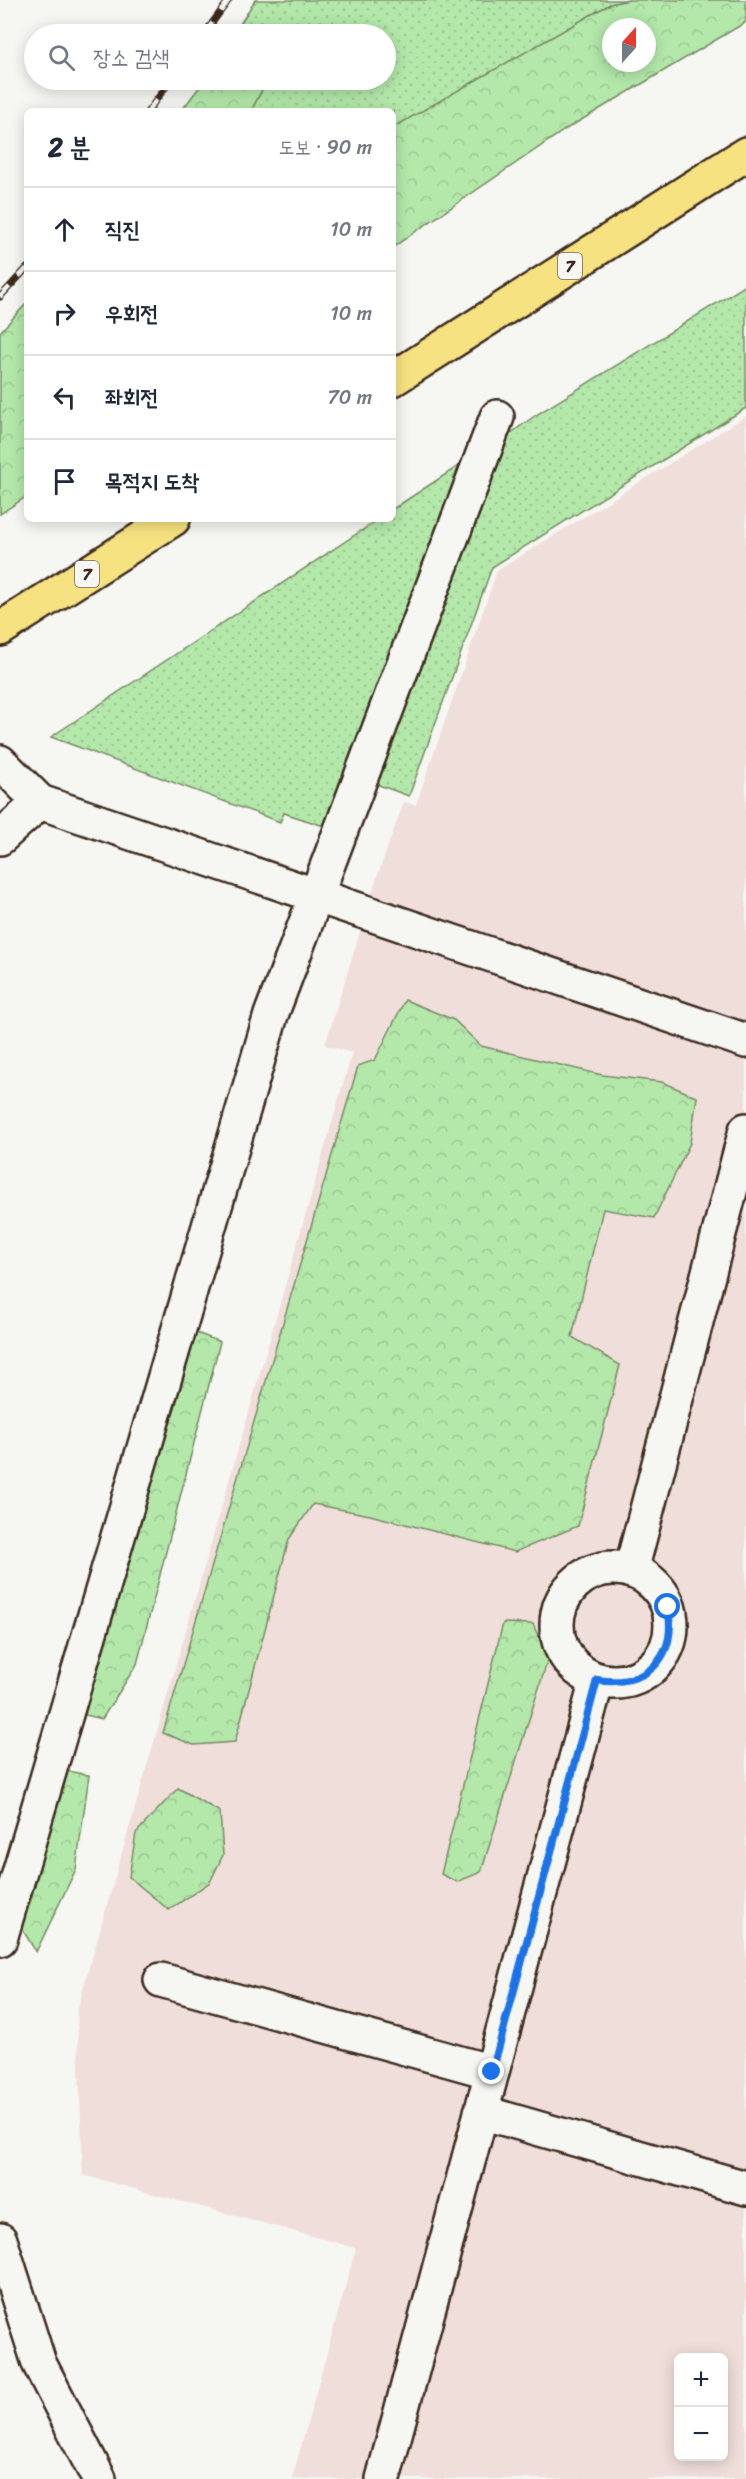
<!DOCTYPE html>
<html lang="ko">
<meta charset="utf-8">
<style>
:root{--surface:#fff;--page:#f2f2f3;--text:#1f2937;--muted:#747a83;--line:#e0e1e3}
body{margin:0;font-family:Sriracha,"Poor Story",sans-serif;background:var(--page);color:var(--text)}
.controls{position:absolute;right:18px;bottom:18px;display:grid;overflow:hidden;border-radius:9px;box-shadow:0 3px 15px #0003}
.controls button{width:54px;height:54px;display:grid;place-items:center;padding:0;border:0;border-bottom:2px solid var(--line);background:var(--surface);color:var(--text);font:30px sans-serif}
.compass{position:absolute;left:602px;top:18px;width:54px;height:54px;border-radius:50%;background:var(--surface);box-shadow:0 3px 15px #0003;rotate:21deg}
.stop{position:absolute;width:18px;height:18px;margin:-14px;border:4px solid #1a73e8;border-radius:50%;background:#fff}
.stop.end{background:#1a73e8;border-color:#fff;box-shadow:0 2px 6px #0008}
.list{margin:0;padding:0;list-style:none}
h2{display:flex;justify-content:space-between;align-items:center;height:78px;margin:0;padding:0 24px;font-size:26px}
h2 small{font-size:20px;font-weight:400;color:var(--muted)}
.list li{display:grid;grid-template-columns:39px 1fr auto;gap:18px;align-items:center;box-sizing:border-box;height:84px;padding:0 24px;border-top:2px solid var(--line)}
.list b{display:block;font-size:22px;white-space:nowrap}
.list em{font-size:20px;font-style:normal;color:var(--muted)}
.icon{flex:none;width:33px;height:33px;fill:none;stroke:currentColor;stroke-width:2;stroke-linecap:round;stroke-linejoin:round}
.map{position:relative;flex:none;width:746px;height:2479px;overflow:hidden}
.search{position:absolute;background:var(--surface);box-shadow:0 3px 15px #0003;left:24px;top:24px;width:372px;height:66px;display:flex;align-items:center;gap:15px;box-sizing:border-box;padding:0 21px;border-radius:33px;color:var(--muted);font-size:22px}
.panel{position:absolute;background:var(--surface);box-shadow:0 3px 15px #0003;left:24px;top:108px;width:372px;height:414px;border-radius:9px}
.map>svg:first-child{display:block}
.built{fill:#f0deda;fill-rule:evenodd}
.grass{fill:url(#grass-dots);stroke:#778964;stroke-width:1.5}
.forest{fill:url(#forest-crowns);stroke:#778964;stroke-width:1.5;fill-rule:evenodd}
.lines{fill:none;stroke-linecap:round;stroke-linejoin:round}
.minor-casing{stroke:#3b2a1e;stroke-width:38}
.highway-casing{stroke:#3b2a1e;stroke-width:38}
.minor{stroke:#f6f6f2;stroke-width:33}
.highway{stroke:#f7e281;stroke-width:33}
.rail-casing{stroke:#3b2a1e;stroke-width:7}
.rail{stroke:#f6f6f2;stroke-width:4.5;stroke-dasharray:14;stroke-linecap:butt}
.route{stroke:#1a73e8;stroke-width:8}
.labels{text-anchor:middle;stroke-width:6;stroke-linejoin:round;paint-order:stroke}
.shield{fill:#f6f6f2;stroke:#73675e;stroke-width:1.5}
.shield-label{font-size:16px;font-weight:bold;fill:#3b2a1e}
</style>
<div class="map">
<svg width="746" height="2479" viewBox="0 0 746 2479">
<defs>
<pattern id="grass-dots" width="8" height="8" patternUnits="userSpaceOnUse" patternTransform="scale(1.5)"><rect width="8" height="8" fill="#b3e8aa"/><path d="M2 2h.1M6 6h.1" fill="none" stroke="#9bc792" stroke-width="1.8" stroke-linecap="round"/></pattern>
<pattern id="forest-crowns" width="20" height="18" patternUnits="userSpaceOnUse" patternTransform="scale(1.5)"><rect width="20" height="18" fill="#b3e8aa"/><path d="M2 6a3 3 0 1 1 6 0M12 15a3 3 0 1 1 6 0" fill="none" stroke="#9bc792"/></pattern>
</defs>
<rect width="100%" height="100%" fill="#f6f6f2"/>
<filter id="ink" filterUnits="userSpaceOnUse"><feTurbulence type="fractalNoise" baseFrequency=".0167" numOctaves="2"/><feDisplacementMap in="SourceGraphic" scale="12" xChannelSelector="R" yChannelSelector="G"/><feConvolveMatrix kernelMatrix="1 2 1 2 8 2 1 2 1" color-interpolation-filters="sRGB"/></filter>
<g filter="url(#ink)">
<path class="built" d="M746,416V2479H292L356,2248L83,2175L77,2010L352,1053L325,1045L377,877L404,802L416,805L497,571ZM678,2358H724V2456H678Z"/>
<path class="grass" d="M255,0H629L610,4L393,128V111H251L267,80H386V34H234Z
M746,285V408L492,567L409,796L376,784L500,441L536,415Z
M469,459L327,827L284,813L280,822L51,737L379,519H393V509Z"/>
<path class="forest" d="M629,0H746V22L566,129L393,247L394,127L610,4ZM611,27H647V63H611Z
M205,80H267L251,111H181Z
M27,303V496L0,514V332Z
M405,1000L454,1020L481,1046L602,1075L662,1082L697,1097L690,1143L654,1218L603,1209L572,1337L620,1365L578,1526L515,1552L370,1515L313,1504L289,1539L235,1742L194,1745L163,1733L358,1066L375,1060Z
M189,1330L220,1342L137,1664L102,1719L77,1713Z
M503,1623L533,1624L548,1659L481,1872L457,1882L441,1874Z
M62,1770L89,1775L76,1869L36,1952L21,1927L25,1890Z
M178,1788L220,1812L223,1855L210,1882L169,1910L129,1877L136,1833Z"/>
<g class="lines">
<g class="minor-casing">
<path id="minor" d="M0,762L40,802L746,1041
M0,838L40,802
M557 1625a57 57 0 1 1 114 0a57 57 0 1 1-114 0Z
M631,1571L746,1130
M0,1939L271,1015L497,417
M161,1980L492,2072
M481,2112L746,2188
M0,2240L39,2363L99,2479
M383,2479L597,1680"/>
</g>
<g class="highway-casing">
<path id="highway" d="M393,379L746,154
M0,629L173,519"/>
</g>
<use href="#minor" class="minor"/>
<use href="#highway" class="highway"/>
<g class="rail-casing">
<path id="rail" d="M204,34L229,0
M148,111L171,80
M0,297L27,268"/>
</g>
<use href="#rail" class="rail"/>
</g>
</g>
<g class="lines" filter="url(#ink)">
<path class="route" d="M492,2072L597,1680C647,1688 678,1657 668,1607"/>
</g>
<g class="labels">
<g class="shield">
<rect x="558" y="253" width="24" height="26" rx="4.5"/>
<rect x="75" y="561" width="24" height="26" rx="4.5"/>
</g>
<g class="shield-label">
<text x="570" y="272">7</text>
<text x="87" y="580">7</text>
</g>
</g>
</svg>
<div class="controls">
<button>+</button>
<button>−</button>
</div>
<svg class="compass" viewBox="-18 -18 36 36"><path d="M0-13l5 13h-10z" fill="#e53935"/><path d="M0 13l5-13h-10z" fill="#747a83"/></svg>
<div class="stop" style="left:668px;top:1607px"></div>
<div class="stop end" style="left:492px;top:2072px"></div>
<div class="search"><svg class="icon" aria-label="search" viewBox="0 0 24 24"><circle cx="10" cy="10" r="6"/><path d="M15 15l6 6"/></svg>장소 검색</div>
<section class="panel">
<h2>2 분<small>도보 · 90 m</small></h2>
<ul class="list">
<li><svg class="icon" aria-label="ahead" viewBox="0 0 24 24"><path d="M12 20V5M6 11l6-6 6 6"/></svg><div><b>직진</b></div><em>10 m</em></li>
<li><svg class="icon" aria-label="right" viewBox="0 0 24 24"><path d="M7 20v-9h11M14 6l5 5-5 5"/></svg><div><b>우회전</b></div><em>10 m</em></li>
<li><svg class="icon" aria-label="left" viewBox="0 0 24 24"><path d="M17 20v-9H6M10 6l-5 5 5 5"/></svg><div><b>좌회전</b></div><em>70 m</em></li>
<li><svg class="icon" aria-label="arrive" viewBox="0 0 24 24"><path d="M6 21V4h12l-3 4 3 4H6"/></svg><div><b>목적지 도착</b></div></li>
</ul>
</section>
</div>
